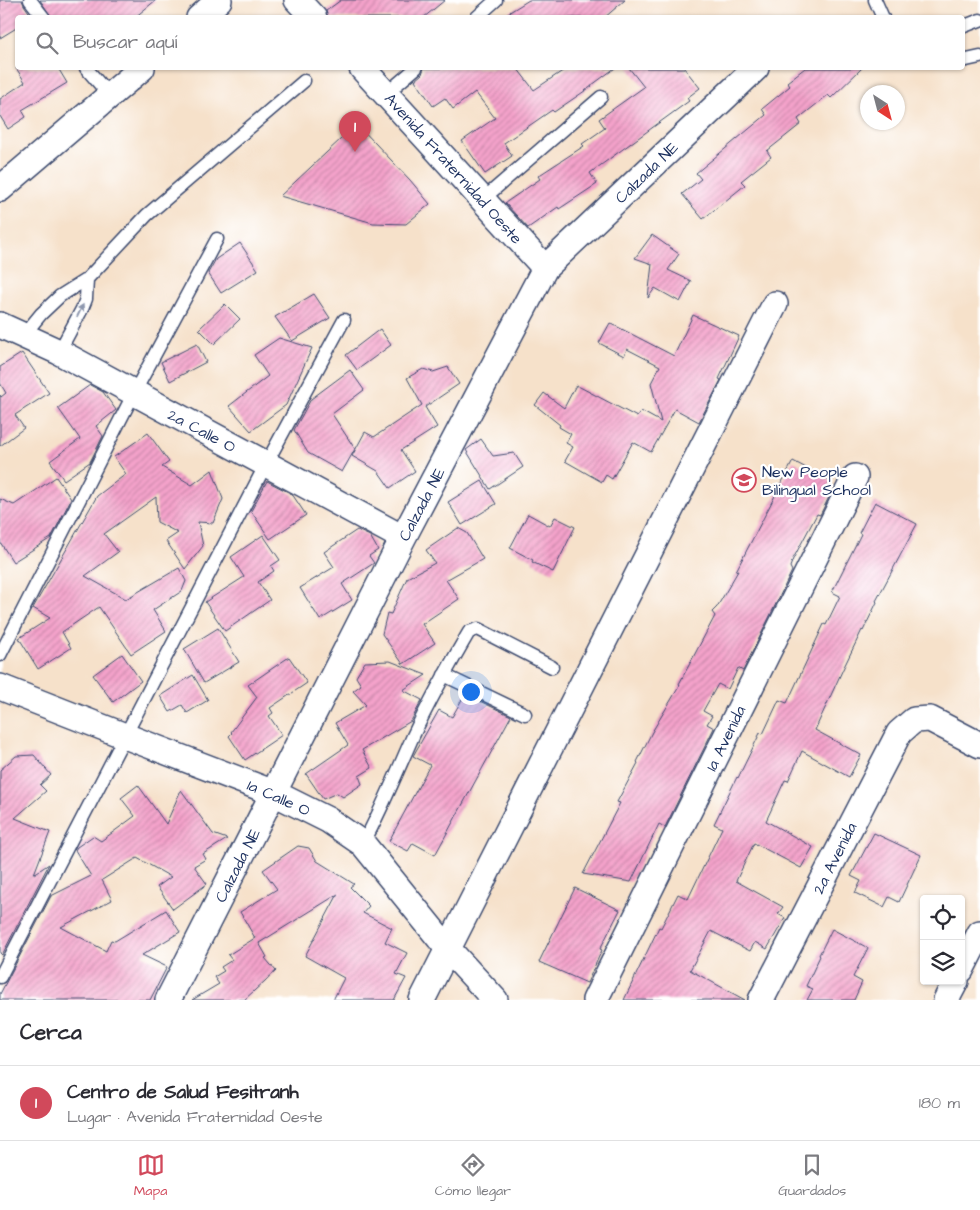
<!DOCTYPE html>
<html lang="es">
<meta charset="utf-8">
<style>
:root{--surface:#fff;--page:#f2f2f3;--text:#2b2b33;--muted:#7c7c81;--line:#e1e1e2;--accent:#d1495b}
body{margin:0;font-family:"Architects Daughter",sans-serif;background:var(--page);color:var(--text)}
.controls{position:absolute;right:15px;bottom:15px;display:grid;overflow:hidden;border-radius:5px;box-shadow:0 1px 4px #0004}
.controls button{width:45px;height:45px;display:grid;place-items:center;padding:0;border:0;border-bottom:1px solid var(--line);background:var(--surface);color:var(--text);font:25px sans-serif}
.compass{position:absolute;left:860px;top:85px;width:45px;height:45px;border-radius:50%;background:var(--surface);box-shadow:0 1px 4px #0004;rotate:144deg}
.you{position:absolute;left:470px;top:691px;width:18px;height:18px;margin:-12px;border:4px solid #fff;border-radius:50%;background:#1a73e8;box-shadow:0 0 0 8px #1a73e833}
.badge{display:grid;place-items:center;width:32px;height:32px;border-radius:50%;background:var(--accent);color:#fff;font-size:16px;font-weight:700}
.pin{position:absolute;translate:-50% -41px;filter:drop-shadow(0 1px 2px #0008)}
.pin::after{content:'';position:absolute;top:26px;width:18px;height:15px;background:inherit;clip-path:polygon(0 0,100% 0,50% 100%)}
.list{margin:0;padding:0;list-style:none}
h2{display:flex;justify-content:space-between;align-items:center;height:65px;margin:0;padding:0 20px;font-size:21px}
h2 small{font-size:16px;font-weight:400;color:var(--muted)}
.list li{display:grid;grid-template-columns:32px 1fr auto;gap:15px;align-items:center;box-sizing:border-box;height:75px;padding:0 20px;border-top:1px solid var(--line)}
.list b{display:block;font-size:19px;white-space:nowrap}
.list p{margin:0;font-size:16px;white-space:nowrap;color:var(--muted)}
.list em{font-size:16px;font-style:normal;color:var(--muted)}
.icon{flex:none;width:28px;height:28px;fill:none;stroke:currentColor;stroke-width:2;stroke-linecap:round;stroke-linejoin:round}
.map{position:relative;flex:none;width:980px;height:1000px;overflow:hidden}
.search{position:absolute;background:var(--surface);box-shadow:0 1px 4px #0004;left:15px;right:15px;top:15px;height:55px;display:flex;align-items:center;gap:12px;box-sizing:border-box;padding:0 18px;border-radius:5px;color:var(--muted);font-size:19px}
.sheet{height:140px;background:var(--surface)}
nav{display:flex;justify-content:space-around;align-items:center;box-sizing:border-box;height:70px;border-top:1px solid var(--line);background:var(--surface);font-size:14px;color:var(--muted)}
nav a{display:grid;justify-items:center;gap:2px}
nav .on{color:var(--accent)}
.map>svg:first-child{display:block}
.building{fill:url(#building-hatch)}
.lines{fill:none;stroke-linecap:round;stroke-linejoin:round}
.lane-casing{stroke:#3c4a6e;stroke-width:15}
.street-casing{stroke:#3c4a6e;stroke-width:28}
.lane{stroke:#fff;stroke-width:12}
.street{stroke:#fff;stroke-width:25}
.oneway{fill:#8d97ae}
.labels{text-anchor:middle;stroke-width:4.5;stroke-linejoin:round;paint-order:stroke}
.street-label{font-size:16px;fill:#1b2f5e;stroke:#fff}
.poi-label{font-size:16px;fill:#1b2f5e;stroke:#fff;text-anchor:start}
</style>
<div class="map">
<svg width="980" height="1000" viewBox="0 0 980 1000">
<defs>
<pattern id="building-hatch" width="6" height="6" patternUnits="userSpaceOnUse" patternTransform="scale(1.25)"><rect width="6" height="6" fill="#f5a3cb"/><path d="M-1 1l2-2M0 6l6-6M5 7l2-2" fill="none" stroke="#c685a8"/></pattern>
</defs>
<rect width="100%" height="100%" fill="#fff"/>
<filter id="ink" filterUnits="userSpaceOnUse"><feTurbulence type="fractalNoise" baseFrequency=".02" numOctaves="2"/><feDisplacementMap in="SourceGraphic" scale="10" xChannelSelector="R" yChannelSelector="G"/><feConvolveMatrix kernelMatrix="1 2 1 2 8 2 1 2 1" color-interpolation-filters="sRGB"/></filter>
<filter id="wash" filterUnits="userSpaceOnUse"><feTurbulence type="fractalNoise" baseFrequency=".0096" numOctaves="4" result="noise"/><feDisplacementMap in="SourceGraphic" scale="20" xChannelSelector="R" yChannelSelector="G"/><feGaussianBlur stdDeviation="1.12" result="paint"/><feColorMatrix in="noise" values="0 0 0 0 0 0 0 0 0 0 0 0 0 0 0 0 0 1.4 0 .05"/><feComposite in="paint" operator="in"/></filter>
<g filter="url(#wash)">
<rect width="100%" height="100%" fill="#f6e1ca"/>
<g id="blocks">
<path class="building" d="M0,0H22L24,5L33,18H18V27L0,38Z
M40,0H156L134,18H52Z
M341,0H445L423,18H328L326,11Z
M529,0H625L604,18H500Z
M16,68H58L67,83L22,110L26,117L8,129L0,116V99L25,82Z
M424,68H517L534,90L567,68H615L592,85V86L554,112L552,110L504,143L512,156L485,174L462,141L495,118L475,92L453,109L445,98L433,106L415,80L422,74Z
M629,68H684L700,88L687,98L689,101L590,173L597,184L559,209L558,207L528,228L505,203L540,179L538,176L584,146L582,144L605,128L599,119L644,87Z
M805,68H862L831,98L828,95L798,119L801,124L767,151L771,157L741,181L745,185L703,219L682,194L701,179L696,173L766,115L762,109L790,86L787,82Z
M357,124L410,180L430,204L406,224L373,223L280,196Z
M652,235L679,254L668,270L691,281L680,302L655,288L648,298L652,264L635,258Z
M240,243L258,270L221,293L208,273L216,259Z
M314,294L330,318L292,341L275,317Z
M225,304L240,319L214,344L199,329Z
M693,315L739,336L719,379L721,380L699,422L675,409L651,452L633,442L612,479L606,475L602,482L565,461L573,447L566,443L571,434L559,427L560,425L535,405L544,393L564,408L576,385L637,417L641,411L661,422L651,383L660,366L627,349L624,356L599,343L610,323L674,356Z
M380,329L391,345L357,370L346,355Z
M279,338L312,348L286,405L251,431L229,406L268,376L254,355Z
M197,344L206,362L170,381L161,362Z
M22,353L49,393L15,415L24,428L0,446V395L1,397L6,393L0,383V367Z
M448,367L459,384L425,407L437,427L401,450L415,471L390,488L378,471L352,456L365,432L374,437L422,405L407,378L423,369L433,372Z
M350,370L364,390L332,414L355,449L342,472L308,453L294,430L311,399Z
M90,385L103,392L116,410L96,426L103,436L90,462L64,480L50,461L80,439L58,408Z
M148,433L169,462L162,467L192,485L212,470L223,499L213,523L198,522L203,546L185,569L166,541L178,533L157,522L156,497L104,534L118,552L85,576L126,599L179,568L186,581L182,591L153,610L166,631L131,654L99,607L62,632L71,648L38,669L19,638L50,618L33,608L97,496L126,474L114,457Z
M481,439L493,456L514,453L523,467L490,489L466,450Z
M793,461L831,481L829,485L832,491L820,515L817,514L793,559L790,567L792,571L743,671L738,668L728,689L718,684L703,711L712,716L707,724L714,728L667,823L665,827L659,824L631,882L583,874L620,803L617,802L638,763L637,762L652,732L680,685L679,684L715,616L712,612L717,607L738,571H736Z
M56,477L71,499L51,538L13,562L0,542V499L14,505Z
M267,481L292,494L306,515L270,539L251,511Z
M482,481L496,504L462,525L448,502Z
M875,502L917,524L876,601L877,602L863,631L862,630L843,669L815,730L861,755L849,777L802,751L788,781L785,780L766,821L813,847L801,868L754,843L736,881L783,907L778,914L785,918L767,949L755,942L750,951L711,931L690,970L745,1000H624L659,927L661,928L678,894L688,899L722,828L714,824L737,777L738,778L760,733L763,734L779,700L787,703L824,624L826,625L840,596L832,592L861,534L859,533Z
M528,514L550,526L555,517L575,527L553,572L532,562L533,560L510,548Z
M458,528L467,533L483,559L446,580L459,599L422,624L435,643L403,664L382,634L387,613L391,614L407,578L435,563L426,550Z
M357,530L370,536L378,550L369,556L374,563L342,584L352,600L320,620L300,588L334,567L324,552Z
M263,535L280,560L271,566L274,571L258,582L270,600L225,631L205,602L244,577L231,557Z
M218,628L239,662L204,683L184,649Z
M122,654L141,681L113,702L93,675Z
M289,657L307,683L270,708L273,713L269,716L282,735L245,760L229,736L232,733L231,732L257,697L248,685Z
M390,661L426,675L403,690L422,700L411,721L362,750L372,768L359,776L362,784L343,797L337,793L323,799L306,774L348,745L335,723L366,705L353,691L361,685L356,677L365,662Z
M193,675L208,700L187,713L182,705L170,712L160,696Z
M465,694L511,716L435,855L413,843L408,851L389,841L430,765L413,756L439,710L452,717Z
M34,755L51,775L40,785L46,791L15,818L50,832L34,874L49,864L2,955L0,953V770L16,756Z
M138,785L166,824L181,790L213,834L227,839L203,854L206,859L194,866L207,884L173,909L157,887L171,877L137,858L102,880L112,900L61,927L106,951L111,940L115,941L166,910L180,932L142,955L167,967L150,1000H0V994L51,896L91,876L75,850L77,847L93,836L101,841L135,816L121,798Z
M874,833L921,855L899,902L889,897L884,907L855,893L861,881L851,876Z
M298,846L309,848L317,861L354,884L350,887L369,906L363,913L392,928L385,942L407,953L396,974L406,978L394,1000H333L344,978L305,956L338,894L259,943L267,957L265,958L276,971L244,1000H192L219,984L214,977L224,971L221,967L232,960L228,955L255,938L240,912L277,889L263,870Z
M575,888L620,910L600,949L602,950L587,983L539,962Z
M832,929L868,948L853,977L862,982L854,1000H807L813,989L806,986L820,956L819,955Z"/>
</g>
</g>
<g filter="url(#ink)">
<use href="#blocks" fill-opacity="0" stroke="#3c4a6e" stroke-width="1"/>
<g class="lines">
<g class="lane-casing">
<path id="lane" d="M30,0L44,18
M875,0L883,18
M476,18L496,0
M962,27L980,20
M962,61L980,57
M86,68L110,96
M387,93L416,68
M482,200L601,97
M23,336L41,314L60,296L87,279L147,215L304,81
M59,352L82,309L86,299L87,279
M0,655L134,393L217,239
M444,675L525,714
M363,844C382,809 397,772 413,736C430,700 449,666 469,632L478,629L552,667
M0,977L266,464L344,320"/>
</g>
<g class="street-casing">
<path id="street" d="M297,0L314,18
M199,18L219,0
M362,68L545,268
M0,189L142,68
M0,325L59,352L403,538
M0,687L125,736L274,793L328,820L363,844L448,949L495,1000
M961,970L980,933
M168,1000L403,538L545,268L756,68
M422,1000L775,304
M595,1000L855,477
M761,1000L899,733L914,720L930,719L980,745
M946,1000L956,981"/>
</g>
<use href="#lane" class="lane"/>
<use href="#street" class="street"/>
</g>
<defs><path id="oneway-solid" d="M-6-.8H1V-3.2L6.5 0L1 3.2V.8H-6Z" transform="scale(1.25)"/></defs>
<use class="oneway" href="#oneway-solid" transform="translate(80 311) rotate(-64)"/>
</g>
<defs>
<g id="school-ring" transform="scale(1.25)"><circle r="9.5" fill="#fff" stroke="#d1495b" stroke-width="1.5"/><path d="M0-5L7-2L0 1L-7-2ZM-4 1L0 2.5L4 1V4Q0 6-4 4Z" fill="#d1495b"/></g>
</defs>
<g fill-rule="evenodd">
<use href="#school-ring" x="744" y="480"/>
</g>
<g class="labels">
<g class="street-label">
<text transform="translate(454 168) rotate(48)" y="6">Avenida Fraternidad Oeste</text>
<text transform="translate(646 172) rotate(-44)" y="6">Calzada NE</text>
<text transform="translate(202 430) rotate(28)" y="6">2a Calle O</text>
<text transform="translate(421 504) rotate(-62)" y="6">Calzada NE</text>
<text transform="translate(725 738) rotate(-64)" y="6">1a Avenida</text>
<text transform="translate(279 797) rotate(24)" y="6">1a Calle O</text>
<text transform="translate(834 858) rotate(-63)" y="6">2a Avenida</text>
<text transform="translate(237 865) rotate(-63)" y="6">Calzada NE</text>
</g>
<g class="poi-label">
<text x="762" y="477">New People<tspan x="762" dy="18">Bilingual School</tspan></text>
</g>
</g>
</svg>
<div class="controls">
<button><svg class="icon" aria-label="locate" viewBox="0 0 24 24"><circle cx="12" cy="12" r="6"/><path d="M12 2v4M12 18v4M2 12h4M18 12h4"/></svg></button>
<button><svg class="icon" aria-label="layers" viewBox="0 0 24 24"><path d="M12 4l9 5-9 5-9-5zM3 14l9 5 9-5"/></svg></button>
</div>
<svg class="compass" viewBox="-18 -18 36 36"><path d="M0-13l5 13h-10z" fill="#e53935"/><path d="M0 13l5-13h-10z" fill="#7c7c81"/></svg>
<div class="you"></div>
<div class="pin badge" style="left:355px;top:152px">1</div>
<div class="search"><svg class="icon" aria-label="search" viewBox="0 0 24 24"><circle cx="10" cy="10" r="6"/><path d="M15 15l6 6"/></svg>Buscar aquí</div>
</div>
<section class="sheet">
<h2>Cerca<small></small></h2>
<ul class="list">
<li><span class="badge">1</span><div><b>Centro de Salud Fesitranh</b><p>Lugar · Avenida Fraternidad Oeste</p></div><em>180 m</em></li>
</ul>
</section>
<nav>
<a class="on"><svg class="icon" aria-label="map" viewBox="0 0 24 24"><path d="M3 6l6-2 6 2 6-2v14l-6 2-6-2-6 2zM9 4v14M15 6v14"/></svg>Mapa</a>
<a><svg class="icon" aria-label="directions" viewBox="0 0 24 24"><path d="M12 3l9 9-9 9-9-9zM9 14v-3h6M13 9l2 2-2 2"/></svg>Cómo llegar</a>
<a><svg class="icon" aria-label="saved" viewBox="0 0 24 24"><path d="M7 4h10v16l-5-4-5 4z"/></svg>Guardados</a>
</nav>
